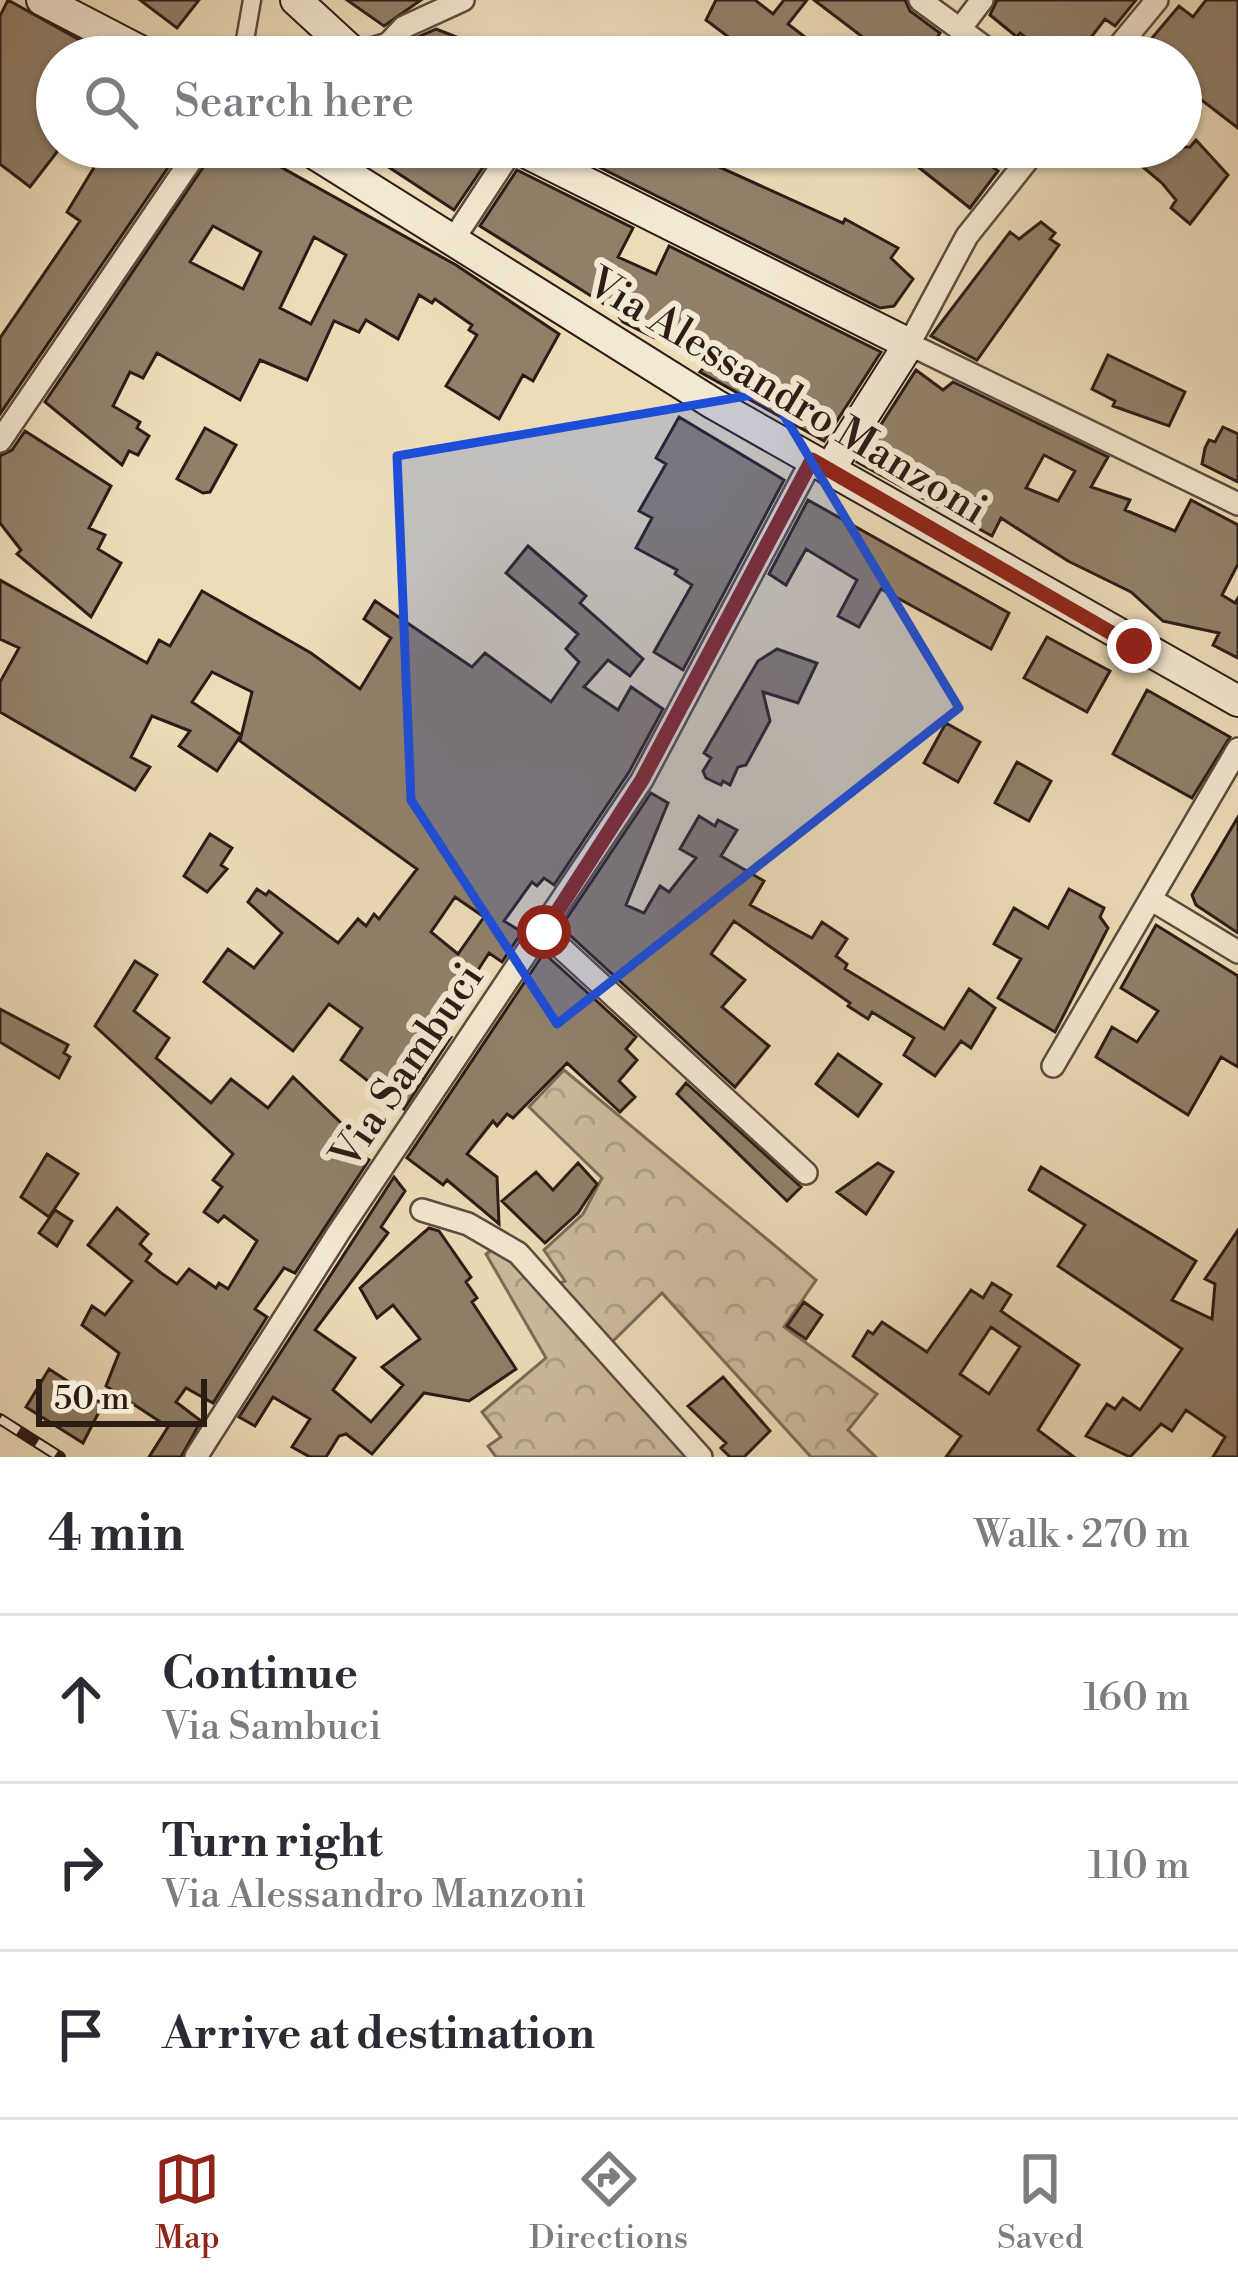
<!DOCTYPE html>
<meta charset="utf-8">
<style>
:root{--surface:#fff;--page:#f7f7f7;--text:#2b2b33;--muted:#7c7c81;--line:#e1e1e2;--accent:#8f2418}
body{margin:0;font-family:"Libre Bodoni",serif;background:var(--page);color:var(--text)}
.scale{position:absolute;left:36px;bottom:30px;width:171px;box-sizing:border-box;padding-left:12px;border:6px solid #2c1c16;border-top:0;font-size:33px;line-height:42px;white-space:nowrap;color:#2c1c16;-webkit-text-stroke:9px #f3e8d1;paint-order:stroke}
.stop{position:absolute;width:36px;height:36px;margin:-27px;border:9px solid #8f2418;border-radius:50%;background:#fff}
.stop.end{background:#8f2418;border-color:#fff;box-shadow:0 3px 12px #0008}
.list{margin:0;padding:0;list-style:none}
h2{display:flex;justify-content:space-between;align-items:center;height:156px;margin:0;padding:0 48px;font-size:51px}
h2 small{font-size:39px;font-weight:400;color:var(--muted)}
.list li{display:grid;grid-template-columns:78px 1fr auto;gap:36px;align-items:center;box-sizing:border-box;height:168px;padding:0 48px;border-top:3px solid var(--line)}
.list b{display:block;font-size:45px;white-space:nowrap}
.list p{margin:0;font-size:39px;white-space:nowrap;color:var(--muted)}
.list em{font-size:39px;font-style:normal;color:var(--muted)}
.icon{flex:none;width:66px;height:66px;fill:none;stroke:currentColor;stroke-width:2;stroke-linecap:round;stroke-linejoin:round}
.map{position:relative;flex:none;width:1238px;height:1457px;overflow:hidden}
.search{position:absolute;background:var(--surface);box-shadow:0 3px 9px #0004;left:36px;right:36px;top:36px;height:132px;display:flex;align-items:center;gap:30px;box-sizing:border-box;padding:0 42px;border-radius:66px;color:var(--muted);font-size:45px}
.sheet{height:660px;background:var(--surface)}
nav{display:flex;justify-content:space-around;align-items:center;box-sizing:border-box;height:168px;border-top:3px solid var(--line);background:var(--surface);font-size:33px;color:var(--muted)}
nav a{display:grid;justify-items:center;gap:6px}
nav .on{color:var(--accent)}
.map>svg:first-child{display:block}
.forest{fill:url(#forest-crowns);stroke:#7c6c59;stroke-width:3}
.building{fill:#90806a;stroke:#2c1c16;stroke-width:3;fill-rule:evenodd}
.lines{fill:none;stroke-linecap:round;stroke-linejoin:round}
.pedestrian-casing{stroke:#5c4c3e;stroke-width:21}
.minor-casing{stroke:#5c4c3e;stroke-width:26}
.secondary-casing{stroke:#2c1c16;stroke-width:34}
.pedestrian{stroke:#f3e8d1;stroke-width:16}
.minor{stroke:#f3e8d1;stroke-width:21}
.secondary{stroke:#f3e8d1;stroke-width:30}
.rail-casing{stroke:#2c1c16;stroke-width:12}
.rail{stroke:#f3e8d1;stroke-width:8;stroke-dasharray:22;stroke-linecap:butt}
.route{stroke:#8f2418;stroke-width:15}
.marked{fill:#1d4ed8;fill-opacity:0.2;stroke:#1d4ed8;stroke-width:9;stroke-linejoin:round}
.labels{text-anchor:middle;stroke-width:12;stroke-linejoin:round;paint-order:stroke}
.street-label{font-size:42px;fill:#2c1c16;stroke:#f3e8d1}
</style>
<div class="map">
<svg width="1238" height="1457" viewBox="0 0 1238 1457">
<defs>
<pattern id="forest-crowns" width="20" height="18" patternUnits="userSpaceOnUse" patternTransform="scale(3)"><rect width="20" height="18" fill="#cbbb9c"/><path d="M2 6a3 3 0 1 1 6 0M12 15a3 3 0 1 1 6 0" fill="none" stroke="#aea086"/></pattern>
</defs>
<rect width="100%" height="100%" fill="#ecdcb8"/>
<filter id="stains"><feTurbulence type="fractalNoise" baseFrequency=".00167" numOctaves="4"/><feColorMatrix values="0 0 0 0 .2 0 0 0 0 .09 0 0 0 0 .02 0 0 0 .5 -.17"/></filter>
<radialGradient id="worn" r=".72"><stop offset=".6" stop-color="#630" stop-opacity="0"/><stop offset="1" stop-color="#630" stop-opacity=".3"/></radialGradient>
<path class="forest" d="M564,1070L816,1280L784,1327L877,1394L848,1430L876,1457H811L662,1293L603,1351L686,1457H496L488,1446L501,1437L482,1412L546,1358L486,1254L501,1242L544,1290L565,1281L544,1250L583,1214L602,1178L529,1107Z"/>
<path class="building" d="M8,0L110,57H57V152L30,187L0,164V16Z
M140,0H199L177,28Z
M347,0H421L384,26Z
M716,0H755L773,14L784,0H807L788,24L831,57H755L706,20Z
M814,0H905L910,11L940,33L924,57H849L864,38Z
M997,0H1136L1115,26L1105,19L1076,57H1051L1020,33L1017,37L990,15Z
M1206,0H1238V128L1199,98L1193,105L1181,95V57H1136L1179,6L1193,17Z
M436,29L472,43L465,57H395L413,39Z
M1196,140L1228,175L1190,224L1171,208L1176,200L1162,183L1119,147H1190Z
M152,147H182L0,414V338L80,221L67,212L104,151L130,164L135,155L145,161Z
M245,147L456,265L559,334L533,381L523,375L499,419L446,386L477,335L469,330L472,325L435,299L432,303L419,295L398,339L366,320L359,332L334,321L307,380L260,360L240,400L157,353L143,378L130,372L113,406L140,422L137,428L149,436L138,455L129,451L122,465L45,402L214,151L232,161ZM213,226L261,252L243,289L190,262ZM314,237L346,255L311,324L280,308Z
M358,147H496V148L454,210Z
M559,147H675L843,223L845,219L898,248L891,258L913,279L894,306L880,308Z
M893,147H992L983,160L998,171L970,208Z
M517,170L633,228L618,257L656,274L669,246L881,352L824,441L700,372L707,364L623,322L615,311L480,226Z
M1041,222L1055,233L1050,239L1059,245L977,360L931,336L1010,232L1019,239Z
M1108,355L1185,392L1169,426L1113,406L1115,401L1092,389Z
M916,370L943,390L953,382L1108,457L1091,487L1130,500L1125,510L1175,531L1191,500L1238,525V564L1222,595L1235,603L1238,598V658L1213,645L1219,633L1163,621L1131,592L1068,561L1001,518L992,536L857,462ZM1044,455L1075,471L1058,501L1026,488Z
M679,417L784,480L683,670L654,652L692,585L675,574L677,570L636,548L652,518L639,511L666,464L656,458Z
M1223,427L1238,434V482L1202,464L1205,448L1209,440L1215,442Z
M205,428L236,445L210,492L203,493L177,479Z
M25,431L111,486L89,528L105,535L98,549L121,563L91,617L17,554L21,550L0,523V456L12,450Z
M808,500L1009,613L991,649L881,589L859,627L838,616L857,580L806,549L786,585L769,574Z
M528,546L586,596L580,603L643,659L630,676L608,660L584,687L618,710L631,687L663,709L629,772L554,885L544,878L537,886L532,882L504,921L522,932L502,962L489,953L465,990L460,986L432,1024L451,1037L404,1109L341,1060L362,1028L329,1004L293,1051L204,982L228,949L254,968L282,933L248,902L257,889L266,895L269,891L338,943L358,919L366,926L374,914L379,919L417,869L240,741L252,692L212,672L192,702L241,735L217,771L179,746L190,731L152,716L131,757L150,767L135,790L0,712V682L19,648L0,639V580L147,663L159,640L170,646L202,591L311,653L360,689L391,638L364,619L375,601L472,667L485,653L551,702L579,662L566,649L578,634L506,573ZM455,897L484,917L458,954L431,932Z
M1047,637L1110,671L1087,712L1024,678Z
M777,649L817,663L798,703L763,692L770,721L746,765L738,767L730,785L723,781L721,785L706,778L703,771L711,758L704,753L758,661Z
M1147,690L1230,737L1192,798L1113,754Z
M946,723L980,742L958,782L924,763Z
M1017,762L1051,781L1029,821L995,803Z
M651,793L668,803L626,905L644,913L660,886L669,892L696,858L680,849L699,816L715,826L718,820L737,830L721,856L764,881L750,905L812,938L822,922L847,939L836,956L847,964L845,969L944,1029L969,989L995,1008L971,1048L961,1041L935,1076L904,1055L914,1038L872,1012L868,1019L848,1006L850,1003L734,921L711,954L745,980L722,1007L769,1046L735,1087L561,927Z
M1238,817V933L1196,905L1192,895Z
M210,834L232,848L221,865L227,869L207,892L184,876Z
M1069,889L1104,908L1100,917L1108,928L1055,1032L998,998L1021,959L994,944L1014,908L1048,928Z
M1156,925L1238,976V1067L1221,1057L1188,1115L1096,1057L1112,1027L1137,1042L1158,1011L1121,988Z
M544,953L636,1037L626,1049L637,1060L619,1081L635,1097L620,1112L567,1063L513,1118L507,1114L497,1126L493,1121L467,1154L497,1177L499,1224L447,1180L443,1185L407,1158Z
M135,961L157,975L134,1011L169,1038L156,1058L211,1103L231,1079L268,1108L293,1077L342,1124L333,1136L369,1160L295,1273L284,1268L255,1309L267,1317L213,1403L186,1388L176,1402L201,1421L181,1457H149L168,1427L106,1386L119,1353L82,1325L92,1306L105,1315L132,1281L88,1245L117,1208L148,1234L140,1244L151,1254L146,1261L161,1273L177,1284L189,1269L216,1288L219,1283L228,1289L257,1241L224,1216L218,1222L204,1212L222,1187L213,1180L233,1154L95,1026Z
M0,1009L68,1045L64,1053L70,1057L59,1078L0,1042Z
M838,1054L881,1084L858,1116L816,1084Z
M686,1083L801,1187L787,1201L677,1094Z
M47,1154L78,1174L49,1217L21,1197Z
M578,1163L597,1184L578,1213L545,1243L502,1201L536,1172L553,1190Z
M878,1163L893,1172L866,1214L837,1192Z
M1041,1167L1196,1261L1172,1300L1212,1319L1215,1284L1205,1279L1238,1230V1457H1213L1225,1437L1186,1410L1172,1431L1161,1424L1130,1457L1086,1436L1107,1404L1115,1409L1123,1398L1140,1410L1182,1349L1058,1266L1085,1225L1029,1190Z
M394,1177L405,1191L381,1227L388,1233L315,1330L355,1358L333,1390L371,1422L403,1385L382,1367L420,1339L393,1305L377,1318L360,1288L429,1228L439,1231L471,1277L466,1282L477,1298L472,1302L516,1369L469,1401L424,1393L372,1454L346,1434L339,1436L326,1457H310L292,1447L310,1419L273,1397L255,1426L239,1417Z
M55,1210L72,1221L57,1246L39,1233Z
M992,1283L1011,1295L1001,1311L1079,1365L1038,1430L1074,1457H946L961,1436L853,1356L868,1331L873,1334L882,1322L927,1352L971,1290L983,1298ZM991,1327L1020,1347L989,1394L960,1374Z
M804,1302L822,1315L806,1339L787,1326Z
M49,1369L103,1404L83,1443L26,1407Z
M723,1377L770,1431L744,1457H730L721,1448L726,1443L688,1406Z"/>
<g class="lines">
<g class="pedestrian-casing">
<path id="pedestrian" d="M242,57L252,0"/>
</g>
<g class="minor-casing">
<path id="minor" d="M920,0L998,57
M960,29L982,0
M355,54L388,44L404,27L463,0
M1110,57L1157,0
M1038,147L967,236L909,344L1238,504
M451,243L514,147
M0,441L200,147
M1152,900L1238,952
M544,932L806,1173
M1053,1066L1238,749
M422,1210L468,1224L518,1253L701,1457
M196,1457L339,1232L642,780L812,460"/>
</g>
<g class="secondary-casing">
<path id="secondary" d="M42,0L152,57
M296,0L358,57
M304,147L714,404L1238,701
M515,147L909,344L829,470"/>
</g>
<use href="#pedestrian" class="pedestrian"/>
<use href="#minor" class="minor"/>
<use href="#secondary" class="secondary"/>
<g class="rail-casing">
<path id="rail" d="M0,1419L60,1457"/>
</g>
<use href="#rail" class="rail"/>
</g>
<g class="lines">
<path class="route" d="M544,932L642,780L812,460L1134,646"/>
</g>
<path class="marked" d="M770,392L959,708L557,1024L411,800L397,456Z"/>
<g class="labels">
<g class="street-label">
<text transform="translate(788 395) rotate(31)" y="15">Via Alessandro Manzoni</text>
<text transform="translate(406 1065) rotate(-56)" y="15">Via Sambuci</text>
</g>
</g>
<rect width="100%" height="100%" filter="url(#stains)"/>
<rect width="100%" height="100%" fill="url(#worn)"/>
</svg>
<div class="scale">50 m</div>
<div class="stop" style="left:544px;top:932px"></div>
<div class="stop end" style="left:1134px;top:646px"></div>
<div class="search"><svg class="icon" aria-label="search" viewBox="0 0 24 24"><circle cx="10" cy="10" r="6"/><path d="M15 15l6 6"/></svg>Search here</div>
</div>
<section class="sheet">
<h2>4 min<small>Walk · 270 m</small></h2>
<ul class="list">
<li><svg class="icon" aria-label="ahead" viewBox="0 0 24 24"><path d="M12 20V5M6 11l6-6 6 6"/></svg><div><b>Continue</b><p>Via Sambuci</p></div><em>160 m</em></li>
<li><svg class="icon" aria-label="right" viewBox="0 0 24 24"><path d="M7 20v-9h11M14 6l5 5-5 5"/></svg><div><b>Turn right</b><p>Via Alessandro Manzoni</p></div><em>110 m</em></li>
<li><svg class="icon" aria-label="arrive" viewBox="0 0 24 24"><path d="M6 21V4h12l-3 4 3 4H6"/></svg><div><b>Arrive at destination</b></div></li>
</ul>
</section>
<nav>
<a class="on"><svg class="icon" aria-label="map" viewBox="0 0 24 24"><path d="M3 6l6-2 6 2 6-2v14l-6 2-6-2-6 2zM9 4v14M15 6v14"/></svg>Map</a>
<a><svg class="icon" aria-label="directions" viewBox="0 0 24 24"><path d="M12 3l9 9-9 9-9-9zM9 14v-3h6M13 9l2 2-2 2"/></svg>Directions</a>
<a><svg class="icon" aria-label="saved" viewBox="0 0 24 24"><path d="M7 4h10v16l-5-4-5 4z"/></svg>Saved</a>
</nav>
